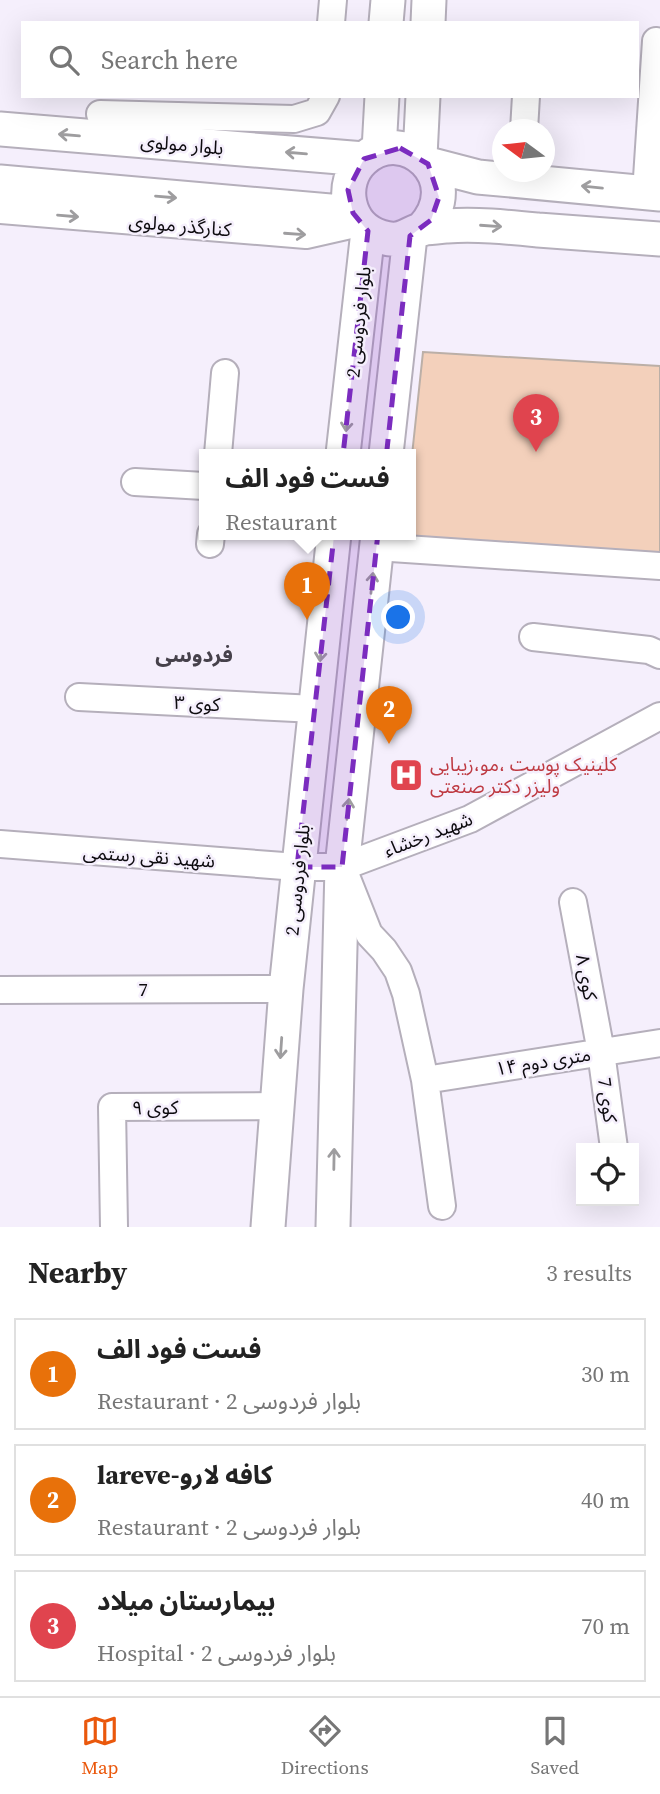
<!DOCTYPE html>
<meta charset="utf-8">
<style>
:root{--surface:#fff;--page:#f2f2f2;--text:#222;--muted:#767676;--line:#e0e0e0;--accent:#ea580c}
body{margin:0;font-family:"Source Serif 4","Noto Sans Arabic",serif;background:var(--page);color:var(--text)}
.controls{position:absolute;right:21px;bottom:21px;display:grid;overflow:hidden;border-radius:0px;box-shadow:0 7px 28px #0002}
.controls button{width:63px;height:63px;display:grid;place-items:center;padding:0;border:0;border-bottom:2px solid var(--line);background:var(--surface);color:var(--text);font:35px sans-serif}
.compass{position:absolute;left:492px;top:119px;width:63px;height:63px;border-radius:50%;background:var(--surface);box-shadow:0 7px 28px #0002;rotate:285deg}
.you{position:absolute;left:399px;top:618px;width:24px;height:24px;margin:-18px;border:5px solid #fff;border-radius:50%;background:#1a73e8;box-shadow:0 0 0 10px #1a73e833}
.badge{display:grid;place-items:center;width:46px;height:46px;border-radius:50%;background:var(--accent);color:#fff;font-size:23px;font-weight:700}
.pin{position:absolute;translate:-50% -58px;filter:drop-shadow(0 2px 4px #0008)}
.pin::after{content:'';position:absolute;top:37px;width:24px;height:21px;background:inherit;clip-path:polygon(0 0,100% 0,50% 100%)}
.popup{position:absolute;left:199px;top:449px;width:217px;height:91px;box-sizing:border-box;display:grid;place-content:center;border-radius:0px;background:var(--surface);filter:drop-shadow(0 2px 5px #0005);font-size:23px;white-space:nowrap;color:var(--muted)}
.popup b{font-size:26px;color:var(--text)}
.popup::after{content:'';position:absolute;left:50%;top:100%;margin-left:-14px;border:14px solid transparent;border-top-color:var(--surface)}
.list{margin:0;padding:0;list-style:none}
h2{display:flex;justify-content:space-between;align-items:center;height:91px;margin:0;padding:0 28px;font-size:30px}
h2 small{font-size:23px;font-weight:400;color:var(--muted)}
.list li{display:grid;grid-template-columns:46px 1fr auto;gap:21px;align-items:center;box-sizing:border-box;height:112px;margin:0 14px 14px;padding:0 14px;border:2px solid var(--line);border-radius:0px}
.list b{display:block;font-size:26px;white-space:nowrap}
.list p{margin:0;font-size:23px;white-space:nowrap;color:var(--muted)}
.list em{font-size:23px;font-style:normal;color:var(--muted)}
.icon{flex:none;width:38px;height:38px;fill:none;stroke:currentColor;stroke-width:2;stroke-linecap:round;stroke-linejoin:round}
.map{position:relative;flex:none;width:660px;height:1227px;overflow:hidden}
.search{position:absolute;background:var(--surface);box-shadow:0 7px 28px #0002;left:21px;right:21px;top:21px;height:77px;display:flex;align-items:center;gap:18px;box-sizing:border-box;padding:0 24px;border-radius:0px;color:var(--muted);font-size:26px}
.sheet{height:469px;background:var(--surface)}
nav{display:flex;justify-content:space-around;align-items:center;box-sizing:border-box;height:98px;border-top:2px solid var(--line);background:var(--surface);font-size:19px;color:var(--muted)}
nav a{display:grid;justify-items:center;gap:4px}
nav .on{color:var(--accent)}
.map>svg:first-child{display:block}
.building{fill:#f3d0bb;stroke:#bbafa7;stroke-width:2}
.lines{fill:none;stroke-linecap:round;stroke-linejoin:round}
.minor-casing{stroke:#b5afbb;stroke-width:30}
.major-casing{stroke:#b5afbb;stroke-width:37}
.minor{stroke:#fff;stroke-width:26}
.major{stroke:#fff;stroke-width:33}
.oneway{stroke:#9e9d9f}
.marked{fill:#7b2cbf;fill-opacity:0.2;stroke:#7b2cbf;stroke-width:5;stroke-dasharray:14 9;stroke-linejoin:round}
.labels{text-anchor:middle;stroke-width:5;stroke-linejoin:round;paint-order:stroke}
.street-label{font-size:19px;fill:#0d0b0f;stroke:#f5effc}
.health-label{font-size:19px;fill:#be3a42;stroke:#f5effc;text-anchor:start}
.neighbourhood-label{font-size:21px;font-weight:bold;fill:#46414b;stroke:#f5effc}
</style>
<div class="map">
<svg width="660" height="1227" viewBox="0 0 660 1227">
<rect width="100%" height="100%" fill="#f5effc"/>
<path class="building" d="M423,352L660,366V554L404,537V534H410V474Z"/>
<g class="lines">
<g class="minor-casing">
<path id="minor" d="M331,23L333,0
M100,114L294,119L317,112L326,96
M524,130L526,96
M646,193L656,41
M0,210L306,235L359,223
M218,454L225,373
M135,482L204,486
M210,544L211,534
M376,547L660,566
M533,637L649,650L660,655
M79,697L315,709
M0,844L297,867H342L470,819L660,716
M344,871L369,934L384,950L398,971L406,994L425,1080L442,1206
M573,902L601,1052L614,1148
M0,990L286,989
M425,1080L660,1043
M114,1227L112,1107L277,1106"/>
</g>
<g class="major-casing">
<path id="major" d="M386,23L388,0
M428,23L429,0
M0,129L364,159
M379,150L382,96
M420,156L423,96
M428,164L478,177L660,194
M0,182L353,213
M423,228C468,179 404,122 363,160C338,183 347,227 381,237C403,244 408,232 426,228C433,227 440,227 447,226C477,224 507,227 538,230C578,233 619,236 660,239
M343,454L368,231
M386,454L410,236
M268,1227L286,989L334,534
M333,1227L342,867L378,534"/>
</g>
<use href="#minor" class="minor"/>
<use href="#major" class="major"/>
</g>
<defs><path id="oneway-shaft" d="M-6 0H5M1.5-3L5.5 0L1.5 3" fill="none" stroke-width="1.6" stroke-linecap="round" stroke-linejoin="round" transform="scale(1.75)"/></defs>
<g class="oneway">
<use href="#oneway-shaft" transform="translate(69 135) rotate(-175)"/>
<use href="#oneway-shaft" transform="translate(296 153) rotate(-175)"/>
<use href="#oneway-shaft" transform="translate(592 187) rotate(-174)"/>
<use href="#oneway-shaft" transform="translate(166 197) rotate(5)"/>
<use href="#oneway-shaft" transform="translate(68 216) rotate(5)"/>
<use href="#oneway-shaft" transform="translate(491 226) rotate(4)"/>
<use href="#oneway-shaft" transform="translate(295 234) rotate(4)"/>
<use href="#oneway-shaft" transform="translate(347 421) rotate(96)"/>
<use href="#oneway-shaft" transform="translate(372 583) rotate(-84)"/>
<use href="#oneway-shaft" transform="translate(321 651) rotate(96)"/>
<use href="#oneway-shaft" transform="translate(348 809) rotate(-84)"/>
<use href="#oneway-shaft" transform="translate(281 1048) rotate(94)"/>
<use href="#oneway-shaft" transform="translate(334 1159) rotate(-89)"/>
</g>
<path class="marked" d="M400,148L428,164L439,197L431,220L410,236L342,867H297L368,231L353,213L348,190L364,159Z"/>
<defs>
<g id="hospital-square" transform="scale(1.75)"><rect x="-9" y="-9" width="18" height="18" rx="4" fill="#e0444e" stroke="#f5effc"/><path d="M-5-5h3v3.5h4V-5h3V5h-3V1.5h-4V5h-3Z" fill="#fff"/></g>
</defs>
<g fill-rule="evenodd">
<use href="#hospital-square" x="406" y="775"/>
</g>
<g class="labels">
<g class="street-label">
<text transform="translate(182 144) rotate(5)" y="7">بلوار مولوی</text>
<text transform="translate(180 225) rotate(5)" y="7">کنارگذر مولوی</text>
<text transform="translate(358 322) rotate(-84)" y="7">بلوار فردوسی 2</text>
<text transform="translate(197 703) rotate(3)" y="7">کوی ۳</text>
<text transform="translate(428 834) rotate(-21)" y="7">شهید رخشاء</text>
<text transform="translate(149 856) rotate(4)" y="7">شهید نقی رستمی</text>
<text transform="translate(297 880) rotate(-84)" y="7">بلوار فردوسی 2</text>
<text transform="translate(587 977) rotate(79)" y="7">کوی ۸</text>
<text x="143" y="996">7</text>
<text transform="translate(543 1061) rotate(-9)" y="7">۱۴ متری دوم</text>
<text transform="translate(608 1100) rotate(82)" y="7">کوی 7</text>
<text x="155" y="1114">کوی ۹</text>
</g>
<g class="health-label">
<text x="430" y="771">کلینیک پوست ،مو،زیبایی<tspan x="430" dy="22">ولیزر دکتر صنعتی</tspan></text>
</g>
<g class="neighbourhood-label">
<text x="194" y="662">فردوسی</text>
</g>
</g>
</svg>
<div class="controls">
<button><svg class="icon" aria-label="locate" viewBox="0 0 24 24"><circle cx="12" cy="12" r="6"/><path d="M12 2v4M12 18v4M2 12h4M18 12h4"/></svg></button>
</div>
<svg class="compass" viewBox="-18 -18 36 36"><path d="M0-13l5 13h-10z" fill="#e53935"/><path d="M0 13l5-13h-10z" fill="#767676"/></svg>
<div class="you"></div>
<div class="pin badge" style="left:307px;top:620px;background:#e8710a">1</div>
<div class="popup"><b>فست فود الف</b>Restaurant</div>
<div class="pin badge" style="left:389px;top:744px;background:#e8710a">2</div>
<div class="pin badge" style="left:536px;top:452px;background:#e0444e">3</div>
<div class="search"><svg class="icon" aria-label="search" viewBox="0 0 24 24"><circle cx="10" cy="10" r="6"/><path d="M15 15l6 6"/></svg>Search here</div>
</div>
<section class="sheet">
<h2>Nearby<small>3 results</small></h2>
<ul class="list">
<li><span class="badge" style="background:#e8710a">1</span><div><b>فست فود الف</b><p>Restaurant · بلوار فردوسی 2</p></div><em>30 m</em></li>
<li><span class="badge" style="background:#e8710a">2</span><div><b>lareve-کافه لارو</b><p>Restaurant · بلوار فردوسی 2</p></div><em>40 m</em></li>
<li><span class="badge" style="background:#e0444e">3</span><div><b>بیمارستان میلاد</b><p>Hospital · بلوار فردوسی 2</p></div><em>70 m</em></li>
</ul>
</section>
<nav>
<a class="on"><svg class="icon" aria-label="map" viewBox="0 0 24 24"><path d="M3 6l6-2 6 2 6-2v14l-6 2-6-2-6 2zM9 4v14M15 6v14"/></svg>Map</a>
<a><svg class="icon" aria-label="directions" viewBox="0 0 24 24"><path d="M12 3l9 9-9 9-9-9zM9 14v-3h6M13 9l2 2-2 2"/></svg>Directions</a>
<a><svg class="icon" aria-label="saved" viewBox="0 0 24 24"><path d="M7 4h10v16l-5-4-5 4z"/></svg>Saved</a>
</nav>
